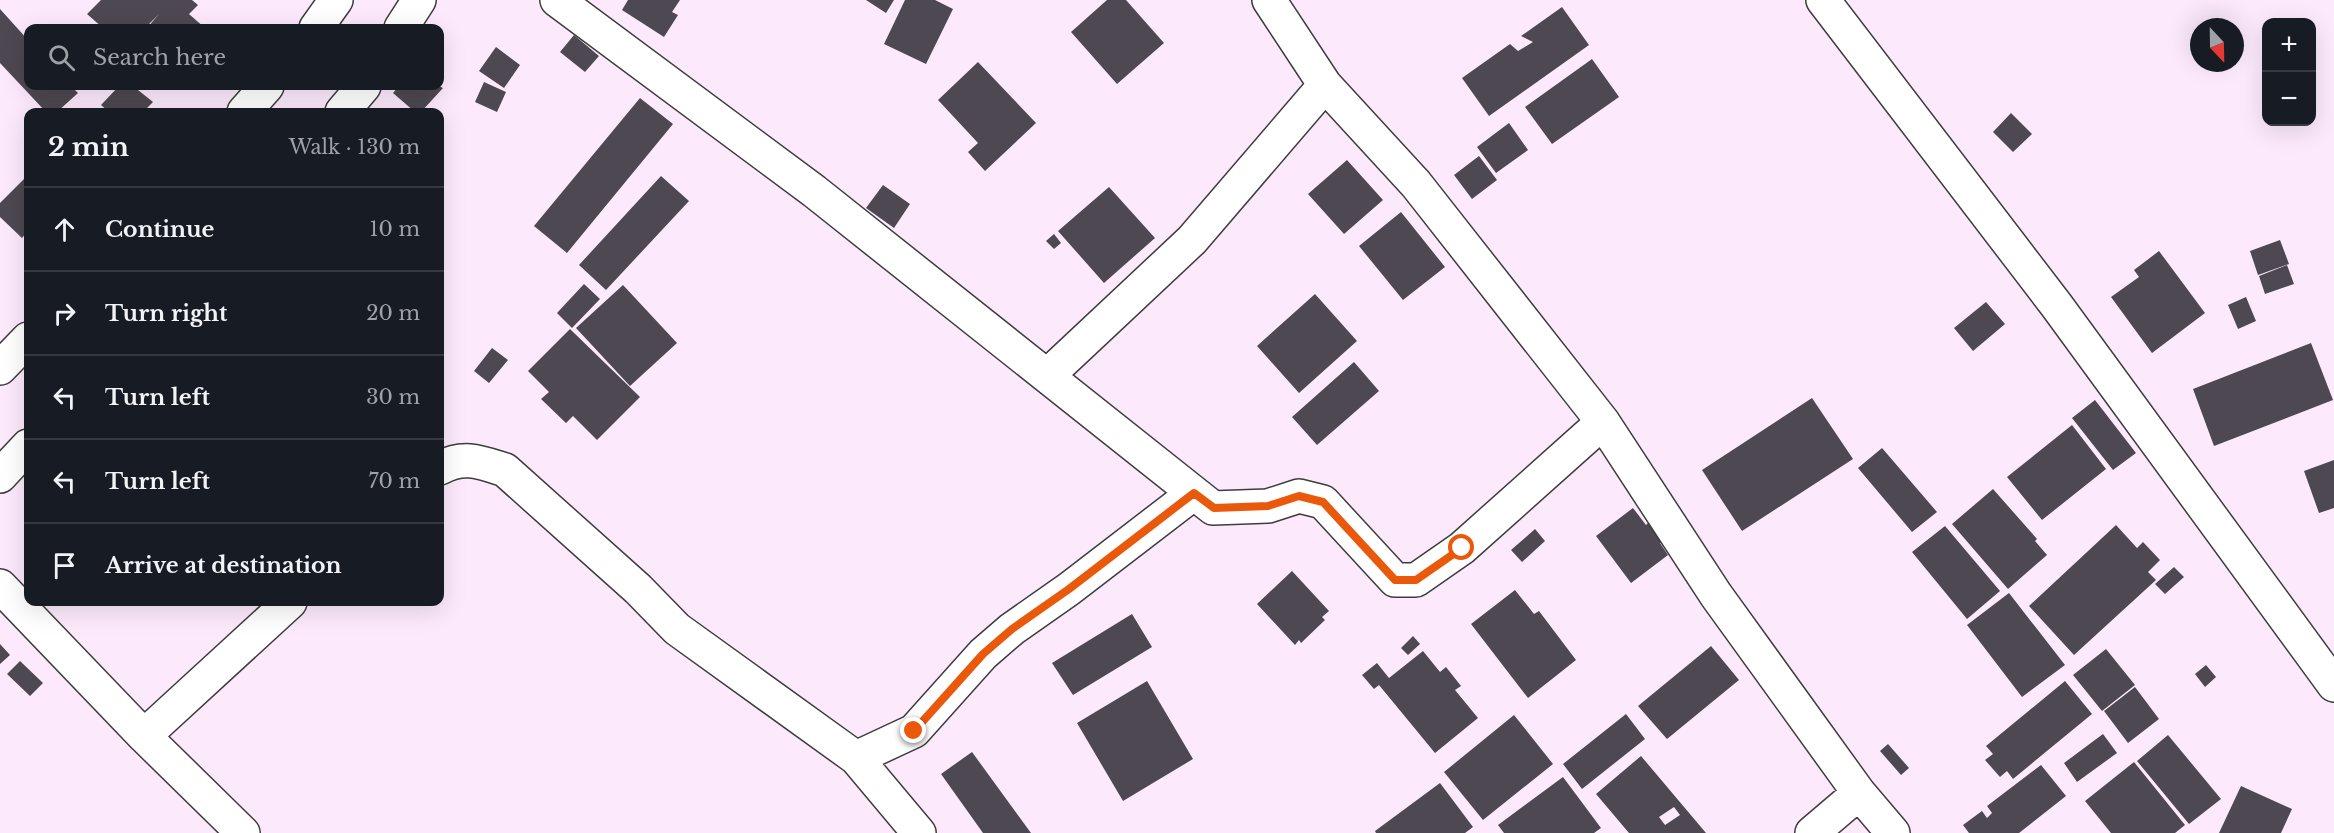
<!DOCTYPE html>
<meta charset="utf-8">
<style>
:root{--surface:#171b24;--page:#242831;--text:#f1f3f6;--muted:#9ea1a6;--line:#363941}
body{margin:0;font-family:"Libre Baskerville",serif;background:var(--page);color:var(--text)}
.controls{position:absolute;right:18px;top:18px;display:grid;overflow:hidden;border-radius:12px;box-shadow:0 6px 24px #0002}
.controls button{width:54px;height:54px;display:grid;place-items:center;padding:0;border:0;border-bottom:2px solid var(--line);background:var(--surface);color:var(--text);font:30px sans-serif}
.compass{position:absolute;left:2190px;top:18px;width:54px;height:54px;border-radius:50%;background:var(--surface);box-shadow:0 6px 24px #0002;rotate:158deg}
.stop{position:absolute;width:18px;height:18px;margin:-14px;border:4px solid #ea580c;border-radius:50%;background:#fff}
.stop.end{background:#ea580c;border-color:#fff;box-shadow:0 2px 6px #0008}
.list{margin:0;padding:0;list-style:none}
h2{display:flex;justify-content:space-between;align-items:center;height:78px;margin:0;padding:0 24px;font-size:26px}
h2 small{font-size:20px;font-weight:400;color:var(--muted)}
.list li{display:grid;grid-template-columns:39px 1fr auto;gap:18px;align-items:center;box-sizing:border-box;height:84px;padding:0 24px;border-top:2px solid var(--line)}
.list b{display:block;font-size:22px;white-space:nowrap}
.list em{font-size:20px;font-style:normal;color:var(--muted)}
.icon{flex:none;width:33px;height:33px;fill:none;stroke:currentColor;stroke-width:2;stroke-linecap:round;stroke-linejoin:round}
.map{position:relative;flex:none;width:2334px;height:833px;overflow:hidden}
.search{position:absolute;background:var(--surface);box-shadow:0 6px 24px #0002;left:24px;top:24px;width:420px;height:66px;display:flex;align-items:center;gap:15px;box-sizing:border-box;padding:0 21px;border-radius:12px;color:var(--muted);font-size:22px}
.panel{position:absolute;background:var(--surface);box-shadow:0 6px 24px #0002;left:24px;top:108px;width:420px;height:498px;border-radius:12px}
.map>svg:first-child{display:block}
.building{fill:#4d4851;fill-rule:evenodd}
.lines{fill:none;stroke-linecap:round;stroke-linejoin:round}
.minor-casing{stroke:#3d3d3d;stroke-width:36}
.minor{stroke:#fff;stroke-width:33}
.route{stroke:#ea580c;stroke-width:8}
</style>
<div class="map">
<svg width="2334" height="833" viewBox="0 0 2334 833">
<rect width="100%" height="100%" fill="#fceafc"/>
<path class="building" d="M101,0H192L198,5L189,14L205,28H147L159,14L145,28H103L87,14Z
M628,0H680L672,12L678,15L664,37L622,10Z
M866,0H894L886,13Z
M905,0H935L953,9L926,64L884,44Z
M1107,0H1126L1164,43L1117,84L1071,32Z
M1562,7L1589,45L1489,116L1462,78L1510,44L1518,51L1533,42L1521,36Z
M0,9L28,40V86H71L78,93L57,112H46L0,63Z
M574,35L599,56L585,72L560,52Z
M496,47L520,65L504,88L479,71Z
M1592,59L1619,97L1552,144L1525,107Z
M978,62L1036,123L985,171L968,152L978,143L938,100Z
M484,82L506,92L497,112L475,102Z
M119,86H133L153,102L143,112H109L101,105Z
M399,86H439L443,88L421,112H415L393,93Z
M640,98L673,124L567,253L534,226Z
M2011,113L2032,134L2013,152L1993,132Z
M1509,123L1528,150L1496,173L1477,147Z
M1479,156L1497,180L1472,199L1454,175Z
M1347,160L1383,200L1344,234L1308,194Z
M28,175V231L22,238L0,217V203Z
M661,176L689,201L606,290L579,265Z
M883,185L910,204L894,228L866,208Z
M1109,187L1155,238L1104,283L1058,231Z
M1401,212L1445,267L1403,300L1359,246Z
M1054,234L1061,243L1054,249L1046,241Z
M2280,240L2289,264L2258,275L2250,251Z
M2159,251L2205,313L2152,353L2111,297L2139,277L2134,270Z
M2287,265L2294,284L2265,294L2259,276Z
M584,284L600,299L572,328L557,313Z
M623,285L677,343L630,386L576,328Z
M1315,294L1357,341L1299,393L1257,346Z
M2246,297L2256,321L2238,329L2228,305Z
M1986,302L2005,324L1973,351L1954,328Z
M570,329L640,397L597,440L573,416L566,423L541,399L549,392L528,371Z
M2311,343L2333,400L2214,446L2193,389Z
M492,348L508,360L489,383L474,371Z
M1354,362L1379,391L1317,445L1292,417Z
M1812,398L1853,459L1742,531L1702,470Z
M2095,400L2136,453L2113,470L2072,418Z
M2072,425L2106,469L2042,520L2007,477Z
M1882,448L1937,512L1912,532L1858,468Z
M2334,460V508L2319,513L2304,471Z
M1993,489L2037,539L2035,541L2047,555L2008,589L1952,524Z
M1633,508L1646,525L1650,521L1665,540L1660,543L1668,555L1631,583L1596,536Z
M2116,525L2137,548L2143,542L2160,560L2148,572L2156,580L2074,655L2029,606Z
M1945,526L2000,591L1967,619L1912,552Z
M1535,529L1545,541L1522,562L1511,550Z
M2174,567L2184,577L2165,594L2155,584Z
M1292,571L1329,611L1322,617L1325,620L1301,643L1299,640L1295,645L1257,604Z
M1515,590L1534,614L1539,611L1576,660L1528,698L1471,624Z
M2009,593L2065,665L2022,697L1967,625Z
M1132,614L1152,647L1073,695L1052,663Z
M1413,636L1420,644L1408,655L1401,648Z
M0,644L10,655L0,664Z
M1711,646L1739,680L1667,739L1638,706Z
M2106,649L2135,685L2102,711L2073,675Z
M1423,651L1440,672L1446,667L1461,686L1455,690L1478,718L1435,753L1379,685L1374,689L1362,675L1377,663L1389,678Z
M20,661L43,683L30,696L7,674Z
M2206,665L2216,677L2205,687L2195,674Z
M1147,681L1193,759L1123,801L1077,723Z
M2065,681L2092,714L2013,779L2007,771L2000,777L1985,760L1993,754L1986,746Z
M2135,687L2159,719L2128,743L2104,711Z
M1626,714L1645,739L1582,789L1563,764Z
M1514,715L1553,764L1483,820L1444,772Z
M2103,734L2117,753L2077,782L2064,763Z
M2168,735L2221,799L2189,824L2137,761Z
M1888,744L1909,768L1901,775L1880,751Z
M972,752L1031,833H983L941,774Z
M1641,756L1706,833H1629L1596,794ZM1674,807L1680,815L1665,825L1659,817Z
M2134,762L2185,825L2175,833H2111L2085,801Z
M2041,765L2066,796L2019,833H1969L1963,825L1982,811L1987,818L1992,813L1987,806Z
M1563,777L1601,828L1594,833H1504L1498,825Z
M1440,783L1473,827L1465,833H1376L1375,831Z
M2241,786L2292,809L2281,833H2219Z"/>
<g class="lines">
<g class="minor-casing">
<path id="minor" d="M557,0L814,191L1213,508L1268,506L1299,496L1323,502L1395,580H1416L1462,548L1603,422
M1269,0L1325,85L1416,184L1603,422L1716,595L1859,793L1893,833
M1823,0L2057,306L2334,685
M316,28L336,0
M401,28L419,0
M244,112L267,86
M342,112L364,86
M0,368L28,339
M1047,376L1192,240L1325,85
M440,468C464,455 480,462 505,470L638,589L677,629L856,758L919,833
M0,476L28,446
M0,586L144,736L243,833
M144,736L290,602
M856,758L914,731L983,654L1012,629L1069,589L1194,493
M1812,833L1859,793"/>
</g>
<use href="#minor" class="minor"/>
</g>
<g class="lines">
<path class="route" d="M914,731L983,654L1012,629L1069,589L1194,493L1214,508L1268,506L1299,496L1323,502L1395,580H1416L1462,548"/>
</g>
</svg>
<div class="controls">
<button>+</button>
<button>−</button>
</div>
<svg class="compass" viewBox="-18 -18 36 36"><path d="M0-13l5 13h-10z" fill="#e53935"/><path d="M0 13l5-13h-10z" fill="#9ea1a6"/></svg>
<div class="stop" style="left:1462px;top:548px"></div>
<div class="stop end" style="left:914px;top:731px"></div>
<div class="search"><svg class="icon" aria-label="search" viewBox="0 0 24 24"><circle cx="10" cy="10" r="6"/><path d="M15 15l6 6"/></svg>Search here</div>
<section class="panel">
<h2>2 min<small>Walk · 130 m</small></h2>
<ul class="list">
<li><svg class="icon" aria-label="ahead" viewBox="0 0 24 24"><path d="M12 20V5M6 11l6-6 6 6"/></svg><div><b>Continue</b></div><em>10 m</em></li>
<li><svg class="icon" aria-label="right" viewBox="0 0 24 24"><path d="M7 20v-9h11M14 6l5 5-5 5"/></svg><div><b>Turn right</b></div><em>20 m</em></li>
<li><svg class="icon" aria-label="left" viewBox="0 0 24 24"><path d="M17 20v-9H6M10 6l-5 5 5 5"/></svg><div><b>Turn left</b></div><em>30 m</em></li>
<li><svg class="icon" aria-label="left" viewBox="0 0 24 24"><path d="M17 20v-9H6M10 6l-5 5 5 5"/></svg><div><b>Turn left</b></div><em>70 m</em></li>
<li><svg class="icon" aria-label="arrive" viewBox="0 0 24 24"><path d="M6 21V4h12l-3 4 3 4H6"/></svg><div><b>Arrive at destination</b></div></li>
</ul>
</section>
</div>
